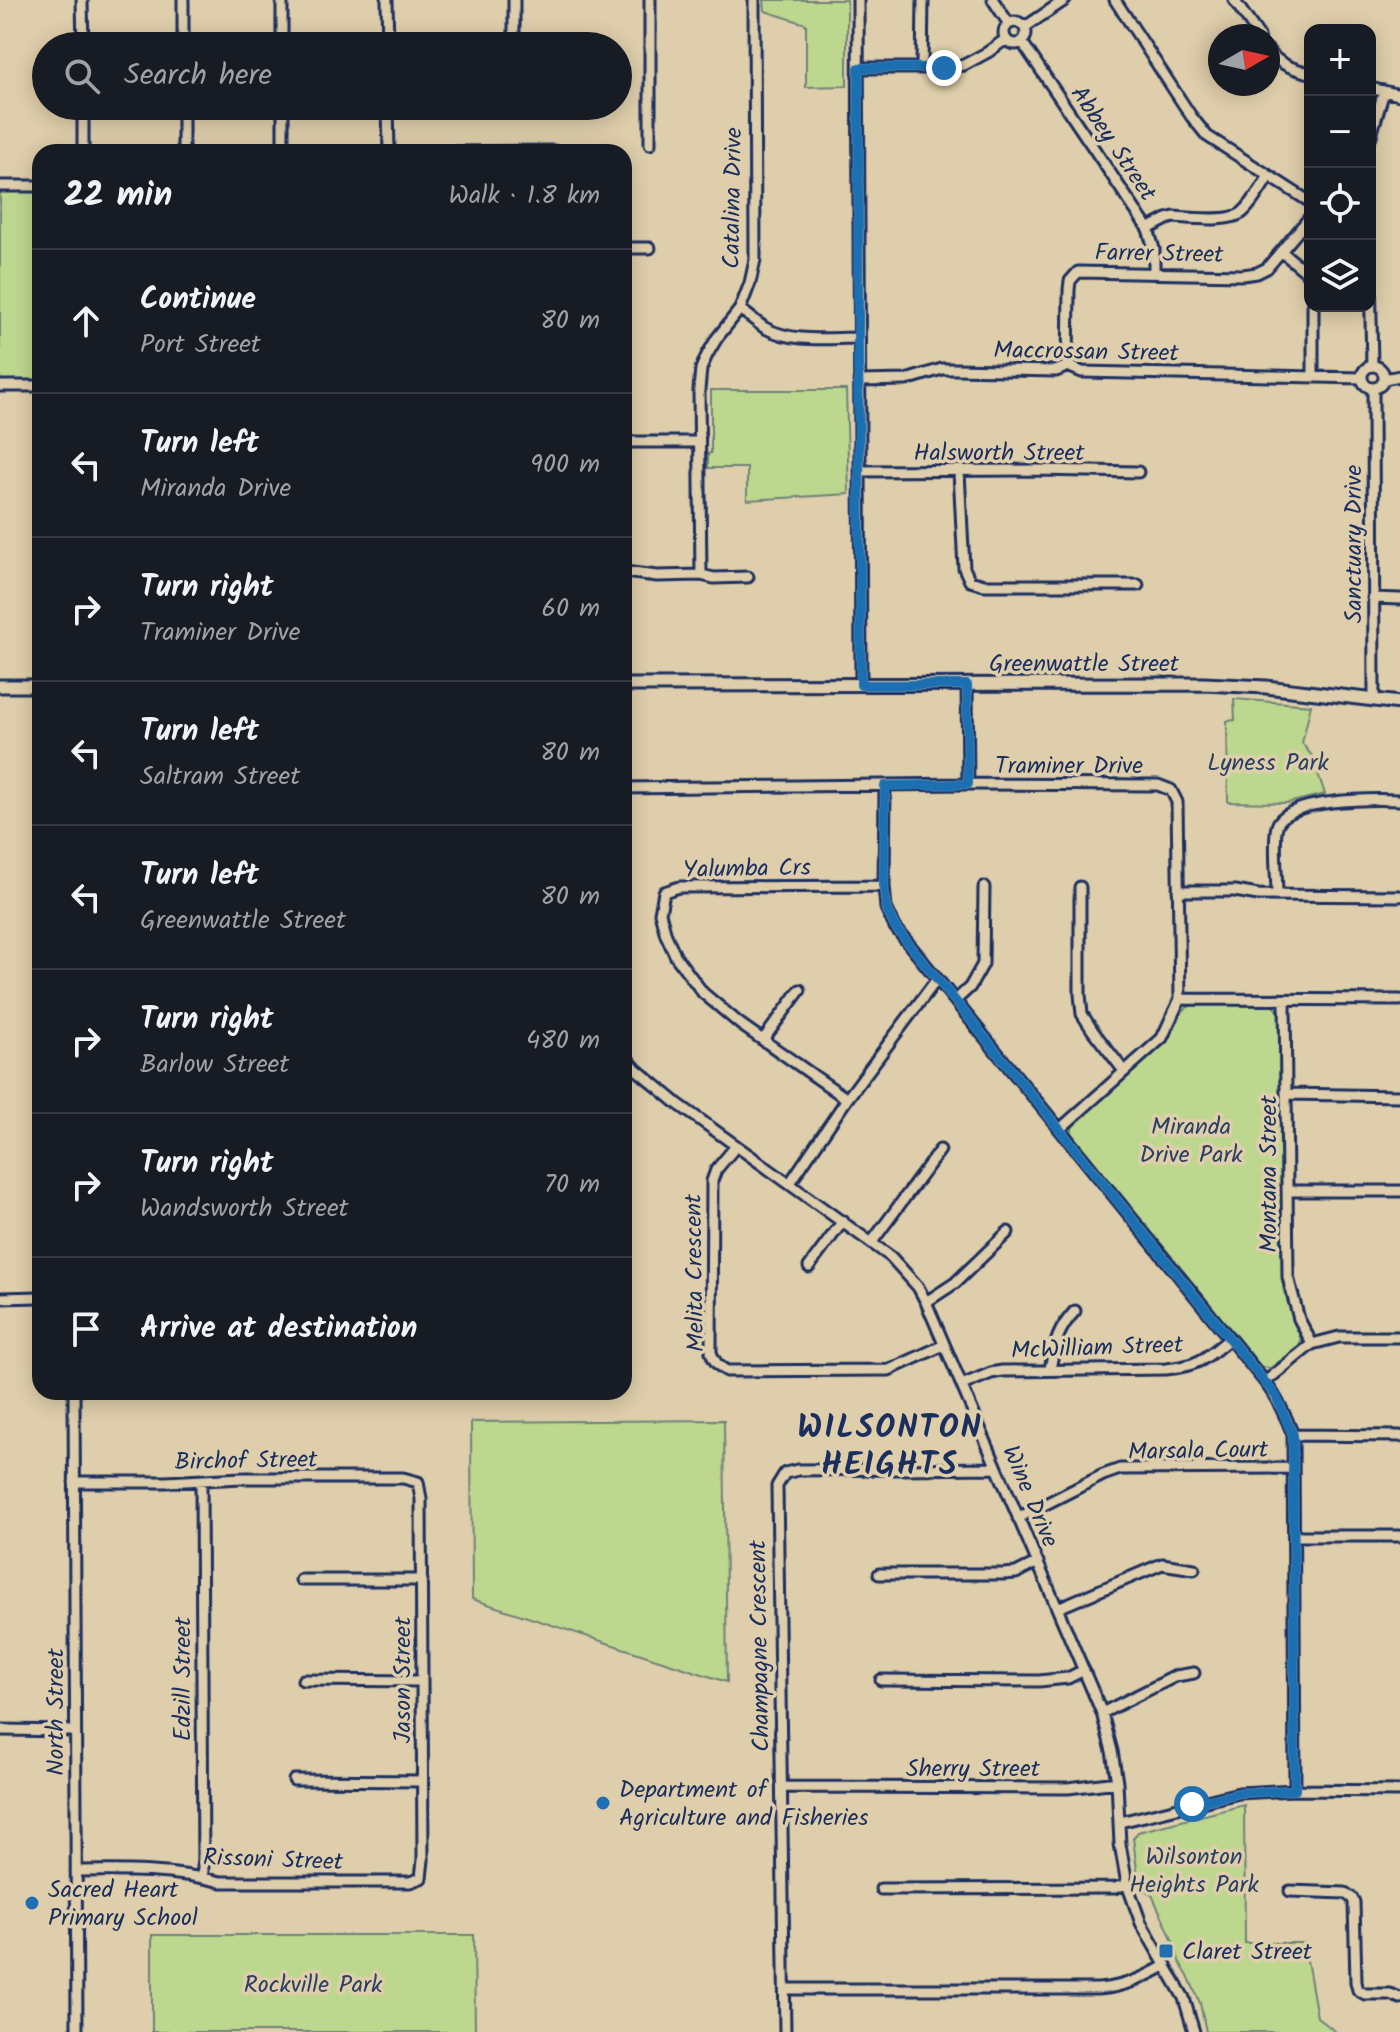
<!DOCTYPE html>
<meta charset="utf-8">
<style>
:root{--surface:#171b24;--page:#20242c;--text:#f1f3f6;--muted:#9ea1a6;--line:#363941}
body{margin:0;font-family:Kalam,sans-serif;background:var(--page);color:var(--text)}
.controls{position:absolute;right:24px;top:24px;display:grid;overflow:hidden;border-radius:16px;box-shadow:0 4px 20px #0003}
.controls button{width:72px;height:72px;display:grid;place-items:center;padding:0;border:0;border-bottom:2px solid var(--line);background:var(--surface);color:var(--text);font:40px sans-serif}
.compass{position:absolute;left:1208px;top:24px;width:72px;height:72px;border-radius:50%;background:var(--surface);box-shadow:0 4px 20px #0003;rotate:81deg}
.stop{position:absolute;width:24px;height:24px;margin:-18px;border:6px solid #1f6fb2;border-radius:50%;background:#fff}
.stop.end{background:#1f6fb2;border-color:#fff;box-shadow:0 2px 8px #0008}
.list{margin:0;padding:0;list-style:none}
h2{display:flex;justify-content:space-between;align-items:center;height:104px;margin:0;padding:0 32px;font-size:34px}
h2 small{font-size:26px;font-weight:400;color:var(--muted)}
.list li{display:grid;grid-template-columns:52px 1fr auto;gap:24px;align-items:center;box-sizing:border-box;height:144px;padding:0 32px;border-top:2px solid var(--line)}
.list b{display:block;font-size:30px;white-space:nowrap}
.list p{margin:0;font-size:26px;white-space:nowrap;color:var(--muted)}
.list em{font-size:26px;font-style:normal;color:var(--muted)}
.icon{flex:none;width:44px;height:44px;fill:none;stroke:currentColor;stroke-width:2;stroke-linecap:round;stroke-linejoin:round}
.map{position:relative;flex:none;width:1400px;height:2032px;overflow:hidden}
.search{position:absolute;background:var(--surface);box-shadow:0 4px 20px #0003;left:32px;top:32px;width:600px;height:88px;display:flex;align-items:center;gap:20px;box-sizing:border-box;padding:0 28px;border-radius:44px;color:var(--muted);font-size:30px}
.panel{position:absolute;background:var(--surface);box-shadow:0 4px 20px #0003;left:32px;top:144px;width:600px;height:1256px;border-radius:24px}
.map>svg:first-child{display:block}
.green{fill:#bed78e;stroke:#6c8376;stroke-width:2}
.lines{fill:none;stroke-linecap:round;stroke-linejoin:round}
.minor-casing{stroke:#1b2f5e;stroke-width:15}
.major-casing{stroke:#1b2f5e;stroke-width:17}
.minor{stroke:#dfceab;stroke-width:9}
.major{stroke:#dfceab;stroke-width:11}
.route{stroke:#1f6fb2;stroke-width:10}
.poi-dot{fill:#1f6fb2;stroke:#dfceab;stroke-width:3}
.labels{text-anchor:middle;stroke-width:7;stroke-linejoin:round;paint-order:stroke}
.street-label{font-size:24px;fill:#1b2f5e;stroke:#dfceab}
.park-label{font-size:24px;fill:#2b4063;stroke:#dfceab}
.poi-label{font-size:24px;fill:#1b2f5e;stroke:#dfceab;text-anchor:start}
.district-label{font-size:32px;font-weight:bold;letter-spacing:2px;fill:#1b2f5e;stroke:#dfceab}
</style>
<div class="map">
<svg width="1400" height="2032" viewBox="0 0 1400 2032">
<rect width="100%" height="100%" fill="#dfceab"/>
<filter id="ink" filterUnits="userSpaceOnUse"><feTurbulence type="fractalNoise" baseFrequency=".0125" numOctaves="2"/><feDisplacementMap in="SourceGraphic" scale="16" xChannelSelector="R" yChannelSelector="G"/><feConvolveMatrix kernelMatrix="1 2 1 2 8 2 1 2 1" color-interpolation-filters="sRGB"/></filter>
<g filter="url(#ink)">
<path class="green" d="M764,0H847V86L806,87V24L765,11Z
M0,191H40V380H0Z
M711,390H846L849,494L747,500V468H708V454L711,453Z
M1234,699L1311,705L1302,743L1312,756L1325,794L1287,803L1228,802L1227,721L1235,720Z
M1194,1005H1271L1277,1009L1280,1017L1283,1288L1301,1340L1298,1349L1270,1368L1261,1367L1074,1139C1070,1130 1072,1126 1078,1119C1108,1092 1139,1066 1168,1038C1180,1026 1176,1009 1194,1005Z
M724,1420L727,1682L472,1599L471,1422Z
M1244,1805L1245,1943H1304L1317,2017L1336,2032H1206L1200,2003L1190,1980L1179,1961L1177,1952L1167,1927L1152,1895L1143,1889L1138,1878L1133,1838L1138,1832Z
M152,1935H474L475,2032H152Z"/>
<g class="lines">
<g class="minor-casing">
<path id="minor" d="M82,0L83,46
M183,0V46
M282,0V46
M387,0L388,46
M514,0V46
M858,0L861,685
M993,0L1009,24
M1115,0L1191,116L1207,136L1310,202
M1234,0L1259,36
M1004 33a11 11 0 1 1 22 0a11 11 0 1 1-22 0Z
M1025,27L1065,0
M1022,42L1148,229L1154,249V273
M1268,50C1278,64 1293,69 1310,73
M922,67L923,0
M859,68H944L964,65L988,52L1006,39
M1370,88L1400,95
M83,106V152
M183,106V152
M283,106V152
M388,106L389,152
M1370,139L1384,91
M650,144V0
M455,152L554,151
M0,186H40
M1148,229L1167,219L1174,217C1190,218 1231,223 1243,212C1253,203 1261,188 1269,176
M624,248H650
M1282,252L1305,271L1310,278
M1370,272L1372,365
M740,309C748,315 756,322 765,328C793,343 828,338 858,338
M1362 377a11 11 0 1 1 22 0a11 11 0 1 1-22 0Z
M1068,366L1069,290L1070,281L1078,272L1243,275L1257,273L1267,268L1310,217
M1313,376V306
M1384,379L1400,376
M859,381L906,380L942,369H955L1056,371L1068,366L1082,372L1361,378
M0,386H40
M1373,388L1374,700
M624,442H699
M860,471L1037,470L1138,472
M959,472L964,568L970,581L984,585H1138
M624,572L657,576L701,575L714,578L748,577
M701,575L699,390L701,369L707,355L717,338L740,309L750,283L755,260L754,0
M1373,598L1400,599
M967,685L968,784
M885,786L884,886L886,908L895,927L1265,1382C1278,1399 1286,1416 1293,1435L1295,1790
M624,788L968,784L1158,785L1171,790L1177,802L1180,999L1162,1038L1060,1129
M1080,887V994L1082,1014L1093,1031L1124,1071
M1178,891H1235L1258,895L1400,896
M1277,895C1277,879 1273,840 1277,826C1285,798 1375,799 1400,800
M1180,999L1400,1000
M1285,1000L1288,1277L1299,1319L1312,1344
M955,1001L970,987L983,964L984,887
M763,1040L800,990
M624,1055L636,1069L678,1104L891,1257L918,1287L926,1302L1102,1713L1112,1751L1117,1782L1120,1844L1127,1884L1141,1923L1184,1998L1194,2032
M1287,1094L1400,1096
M847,1099L740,1024L703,993L676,957L666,935L660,913L664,892L679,887L884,886
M736,1146L716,1170L712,1181L711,1352C714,1362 718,1366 727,1371L889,1370L944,1345
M790,1183L847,1099L937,979
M1287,1191H1400
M872,1242L940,1150
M809,1267L843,1221
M0,1298L40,1297
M926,1302L955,1283L1008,1232
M1050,1369C1055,1344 1057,1330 1075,1311
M1265,1382L1312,1344L1339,1337H1400
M962,1385L991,1373L1002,1371L1166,1369C1198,1366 1205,1359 1229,1339
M74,1392L77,2032
M1293,1435L1400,1436
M201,1481L203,1877
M74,1482H166L242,1478H403L418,1482L421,1499L423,1860L421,1878L410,1882H221C174,1870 125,1870 76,1871
M1018,1518L1103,1475L1120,1469L1292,1468
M1294,1536H1400
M879,1574H1003L1016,1573L1038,1562
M301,1580H422
M1058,1608L1162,1564L1194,1569
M303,1680L422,1681
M881,1680L1039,1681L1068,1678L1084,1670
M1102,1713L1176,1676L1194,1673
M0,1730L75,1731
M294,1780L422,1781
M782,1787L1068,1788L1117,1782
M1120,1822L1239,1793L1295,1790L1400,1791
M881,1889L1115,1888L1127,1884
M1290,1891L1345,1893L1352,1898L1354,1902L1356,1982L1358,1990L1365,1994H1390L1400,1998
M785,1989H1098C1124,1987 1144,1978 1166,1965
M785,2032L777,1486L785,1473L798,1470L997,1468"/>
</g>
<g class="major-casing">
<path id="major" d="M624,685L1204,684L1266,687L1400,703
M0,686H40"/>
</g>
<use href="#minor" class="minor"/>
<use href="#major" class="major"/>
</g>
</g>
<g class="lines" filter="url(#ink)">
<path class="route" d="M944,68H859L858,338L861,685H967L968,784L885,786L884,886L886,908L895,927L1276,1396L1293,1435L1295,1790L1239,1793L1192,1804"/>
</g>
<g class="poi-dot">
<circle cx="603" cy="1803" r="8"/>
<circle cx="32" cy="1903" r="8"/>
<rect x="1158" y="1943" width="16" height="16" rx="4"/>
</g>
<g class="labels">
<g class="street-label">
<text transform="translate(1114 143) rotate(56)" y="8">Abbey Street</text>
<text transform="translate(732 198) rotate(-89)" y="8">Catalina Drive</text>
<text transform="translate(1159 253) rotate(1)" y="8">Farrer Street</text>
<text transform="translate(1086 351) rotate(1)" y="8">Maccrossan Street</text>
<text x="999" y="460">Halsworth Street</text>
<text transform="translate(1353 544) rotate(-90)" y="8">Sanctuary Drive</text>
<text x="1084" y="671">Greenwattle Street</text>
<text x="1069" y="773">Traminer Drive</text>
<text transform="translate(747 868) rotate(-1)" y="8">Yalumba Crs</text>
<text transform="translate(1268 1174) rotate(-90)" y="8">Montana Street</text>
<text transform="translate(694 1273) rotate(-91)" y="8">Melita Crescent</text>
<text transform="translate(1097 1347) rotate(-2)" y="8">McWilliam Street</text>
<text transform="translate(1198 1450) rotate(-1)" y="8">Marsala Court</text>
<text transform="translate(246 1460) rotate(-1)" y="8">Birchof Street</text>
<text transform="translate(1031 1496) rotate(67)" y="8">Wine Drive</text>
<text transform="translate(759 1646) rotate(-91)" y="8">Champagne Crescent</text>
<text transform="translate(182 1679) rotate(-90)" y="8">Edzill Street</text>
<text transform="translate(402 1680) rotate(-90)" y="8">Jason Street</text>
<text transform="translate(55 1712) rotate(-90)" y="8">North Street</text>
<text x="973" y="1776">Sherry Street</text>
<text transform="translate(273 1859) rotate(2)" y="8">Rissoni Street</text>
</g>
<g class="park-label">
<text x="1268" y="770">Lyness Park</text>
<text x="1191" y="1134">Miranda<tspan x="1191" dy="28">Drive Park</tspan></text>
<text x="1194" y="1864">Wilsonton<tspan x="1194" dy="28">Heights Park</tspan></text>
<text x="313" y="1992">Rockville Park</text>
</g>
<g class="poi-label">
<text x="619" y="1797">Department of<tspan x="619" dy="28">Agriculture and Fisheries</tspan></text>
<text x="48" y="1897">Sacred Heart<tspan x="48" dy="28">Primary School</tspan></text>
<text x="1182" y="1959">Claret Street</text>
</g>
<g class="district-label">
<text x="890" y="1437">WILSONTON<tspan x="890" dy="37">HEIGHTS</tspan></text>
</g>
</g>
</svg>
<div class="controls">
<button>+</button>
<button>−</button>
<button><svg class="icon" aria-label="locate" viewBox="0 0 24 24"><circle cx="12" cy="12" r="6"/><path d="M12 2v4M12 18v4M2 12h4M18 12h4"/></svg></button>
<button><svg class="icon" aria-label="layers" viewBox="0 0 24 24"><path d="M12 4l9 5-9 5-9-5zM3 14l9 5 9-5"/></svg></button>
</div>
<svg class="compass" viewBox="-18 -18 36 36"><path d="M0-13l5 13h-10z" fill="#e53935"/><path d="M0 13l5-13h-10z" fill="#9ea1a6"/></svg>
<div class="stop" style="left:1192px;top:1804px"></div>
<div class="stop end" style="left:944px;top:68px"></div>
<div class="search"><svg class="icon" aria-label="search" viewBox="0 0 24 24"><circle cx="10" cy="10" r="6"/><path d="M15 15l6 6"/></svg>Search here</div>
<section class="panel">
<h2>22 min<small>Walk · 1.8 km</small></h2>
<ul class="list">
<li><svg class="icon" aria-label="ahead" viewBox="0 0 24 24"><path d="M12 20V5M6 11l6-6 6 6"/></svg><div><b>Continue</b><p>Port Street</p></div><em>80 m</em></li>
<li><svg class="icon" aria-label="left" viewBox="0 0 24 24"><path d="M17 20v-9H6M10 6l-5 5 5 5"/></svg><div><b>Turn left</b><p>Miranda Drive</p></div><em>900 m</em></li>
<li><svg class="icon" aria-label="right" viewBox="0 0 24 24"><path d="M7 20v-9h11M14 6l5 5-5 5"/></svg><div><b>Turn right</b><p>Traminer Drive</p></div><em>60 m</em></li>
<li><svg class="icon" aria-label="left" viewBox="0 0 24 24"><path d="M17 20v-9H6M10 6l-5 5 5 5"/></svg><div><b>Turn left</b><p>Saltram Street</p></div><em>80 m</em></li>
<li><svg class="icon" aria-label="left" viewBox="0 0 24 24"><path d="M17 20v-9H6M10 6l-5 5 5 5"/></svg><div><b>Turn left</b><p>Greenwattle Street</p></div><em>80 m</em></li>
<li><svg class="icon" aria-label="right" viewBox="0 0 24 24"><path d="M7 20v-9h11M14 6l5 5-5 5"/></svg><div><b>Turn right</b><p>Barlow Street</p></div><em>480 m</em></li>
<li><svg class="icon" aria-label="right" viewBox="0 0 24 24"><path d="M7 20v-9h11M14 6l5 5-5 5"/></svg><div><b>Turn right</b><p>Wandsworth Street</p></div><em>70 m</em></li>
<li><svg class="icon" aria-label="arrive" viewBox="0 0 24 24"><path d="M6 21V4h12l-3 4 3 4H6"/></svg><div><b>Arrive at destination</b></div></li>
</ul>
</section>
</div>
